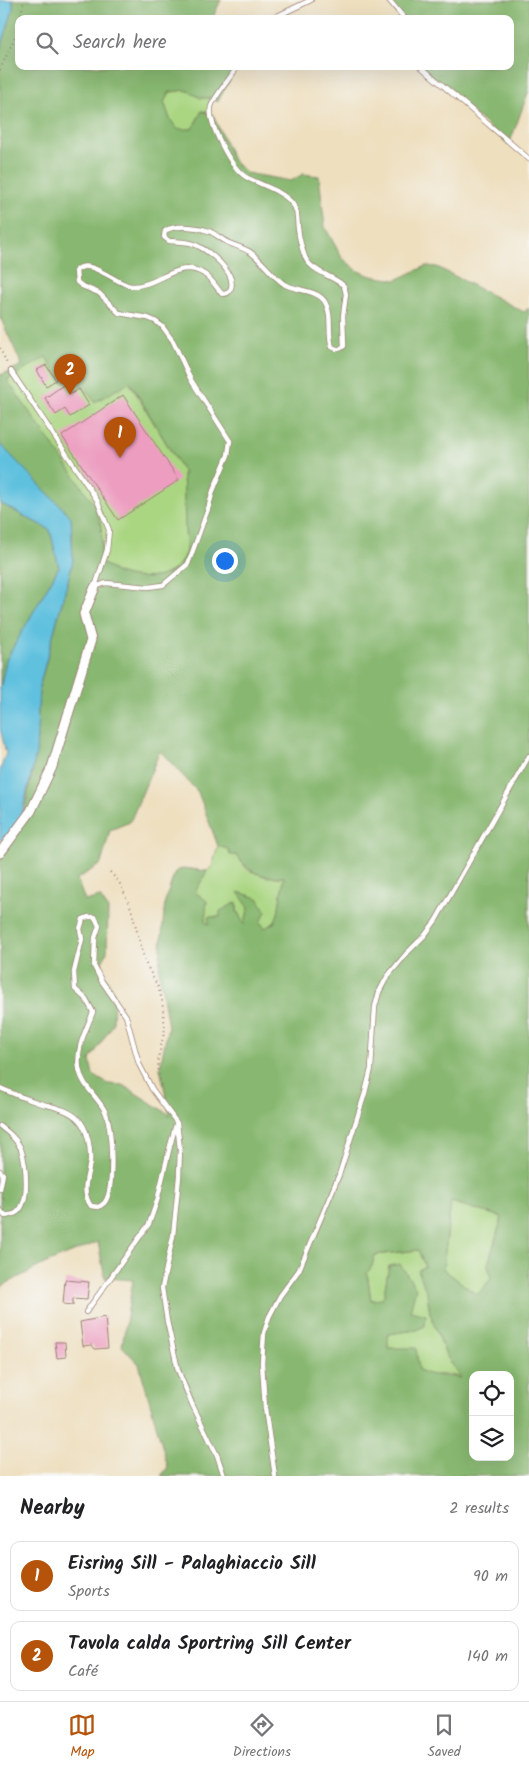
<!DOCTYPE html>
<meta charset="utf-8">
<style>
:root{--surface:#fff;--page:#f2f2f2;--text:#202124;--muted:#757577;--line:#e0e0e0;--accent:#b45309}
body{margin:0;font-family:Kalam,sans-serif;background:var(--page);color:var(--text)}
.controls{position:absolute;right:15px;bottom:15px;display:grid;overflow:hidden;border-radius:10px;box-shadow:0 5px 20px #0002}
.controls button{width:45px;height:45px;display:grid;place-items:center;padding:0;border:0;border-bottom:1px solid var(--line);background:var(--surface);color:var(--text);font:25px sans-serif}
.you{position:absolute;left:224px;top:560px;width:18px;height:18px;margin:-12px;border:4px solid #fff;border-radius:50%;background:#1a73e8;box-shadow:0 0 0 8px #1a73e833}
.badge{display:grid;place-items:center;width:32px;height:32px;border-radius:50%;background:var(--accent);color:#fff;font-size:16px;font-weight:700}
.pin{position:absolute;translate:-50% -41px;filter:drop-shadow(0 1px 2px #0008)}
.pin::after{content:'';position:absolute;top:26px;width:18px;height:15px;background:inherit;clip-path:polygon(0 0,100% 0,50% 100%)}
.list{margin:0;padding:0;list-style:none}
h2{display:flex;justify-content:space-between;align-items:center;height:65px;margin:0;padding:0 20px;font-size:21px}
h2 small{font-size:16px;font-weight:400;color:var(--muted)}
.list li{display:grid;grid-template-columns:32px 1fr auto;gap:15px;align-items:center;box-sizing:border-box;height:70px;margin:0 10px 10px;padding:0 10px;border:1px solid var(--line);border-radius:10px}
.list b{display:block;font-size:19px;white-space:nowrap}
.list p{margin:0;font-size:16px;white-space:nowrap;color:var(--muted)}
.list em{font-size:16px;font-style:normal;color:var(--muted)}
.icon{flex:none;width:28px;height:28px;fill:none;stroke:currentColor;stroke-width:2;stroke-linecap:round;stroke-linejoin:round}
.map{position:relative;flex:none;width:529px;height:1476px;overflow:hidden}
.search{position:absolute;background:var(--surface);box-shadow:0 5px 20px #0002;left:15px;right:15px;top:15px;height:55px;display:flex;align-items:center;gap:12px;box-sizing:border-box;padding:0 18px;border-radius:10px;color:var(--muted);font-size:19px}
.sheet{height:225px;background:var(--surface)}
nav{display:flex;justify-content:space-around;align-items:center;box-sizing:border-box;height:70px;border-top:1px solid var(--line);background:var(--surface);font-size:14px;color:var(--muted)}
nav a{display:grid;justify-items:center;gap:2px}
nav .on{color:var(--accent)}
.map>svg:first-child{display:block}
.green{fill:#aad682;stroke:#7a7a56}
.forest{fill:#87b770;stroke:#686b4e;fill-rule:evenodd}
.water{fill:#61c1df;stroke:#567085}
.building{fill:#ed9dc0}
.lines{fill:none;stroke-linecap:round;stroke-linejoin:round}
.service-casing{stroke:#9c7f75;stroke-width:6}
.minor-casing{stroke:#9c7f75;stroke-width:11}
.path{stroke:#9c7f75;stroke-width:2;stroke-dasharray:1 4;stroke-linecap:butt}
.service{stroke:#fff;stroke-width:4.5}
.minor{stroke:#fff;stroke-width:9}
</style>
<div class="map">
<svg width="529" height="1476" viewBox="0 0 529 1476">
<rect width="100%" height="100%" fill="#f6f6f2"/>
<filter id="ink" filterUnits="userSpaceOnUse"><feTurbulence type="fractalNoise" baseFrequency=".02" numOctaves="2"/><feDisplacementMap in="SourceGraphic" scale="10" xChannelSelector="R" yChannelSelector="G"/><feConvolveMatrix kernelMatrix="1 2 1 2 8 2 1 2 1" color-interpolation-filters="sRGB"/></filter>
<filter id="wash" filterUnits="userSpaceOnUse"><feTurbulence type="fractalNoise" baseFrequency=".0096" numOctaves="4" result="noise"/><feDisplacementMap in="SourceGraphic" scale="20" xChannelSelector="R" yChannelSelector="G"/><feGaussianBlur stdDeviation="1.12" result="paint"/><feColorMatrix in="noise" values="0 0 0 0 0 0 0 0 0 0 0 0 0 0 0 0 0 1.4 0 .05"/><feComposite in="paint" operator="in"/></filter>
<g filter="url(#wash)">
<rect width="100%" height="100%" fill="#eedfbf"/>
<path class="green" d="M186,90L201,98H210L209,112L202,111L192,129L177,130L170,119L164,102L170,92Z
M46,356L61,381L82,385L95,401L129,382L183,471L186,552C184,555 183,559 181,562C168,582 135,580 115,572C110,569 104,564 99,561L103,541L7,380Z
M218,846L228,849L236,855L248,870L267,877H284L278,914L274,923L265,929L249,908L244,925L237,910V902L209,925L204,922L195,892L207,871L212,867Z
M451,1202L502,1217L488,1264L491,1279L477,1295L443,1269Z
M418,1250L425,1266L418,1270L427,1293L430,1313L446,1355L462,1378L446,1374L429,1376L419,1370L388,1348L387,1334L416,1330L425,1326L410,1312L389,1266L383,1300H371L367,1272L372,1266L374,1255Z"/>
<path class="forest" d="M13,0H221L212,19H19V66H237L218,102L210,98H201L186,90L170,92L164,102L170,119L177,129H192L202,111L213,115L233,160L246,173L291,181L303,174L319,176L325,227L342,258L358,271L371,276L396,280L426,266L437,267L524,312L529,308V1476H161L168,1467L139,1364L122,1346L133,1280L105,1278L98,1242L44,1264L0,1287V860L21,827L36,753L39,688L73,561L71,517L0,445V374L1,375L22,365L0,317V51L13,10ZM46,357L61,381L82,385L95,402L130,382L183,471L186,552C184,555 183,559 181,562C168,582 135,580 115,572C110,569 104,564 99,561C104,538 103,525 94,504L7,380ZM160,751L198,792L218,846L228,849L230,855H236C253,876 259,876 284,877L278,914L274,923L265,928L260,922L266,912L258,898L238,892L249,908L244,924L237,911V902L220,911V917H208L209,924L205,922L207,901L195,892L207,871L183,868L175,872L165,901L159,970L168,1027L160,1068L170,1115L123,1085L108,1084L93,1075L90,1060L113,1024L114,992L100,967L107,952L108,909L100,897L85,901L77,879L101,864L110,830L130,822ZM451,1202L502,1217L488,1265L491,1279L477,1295L443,1269ZM418,1250L425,1266L418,1270L427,1293L430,1313L446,1355L461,1378C445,1374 433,1378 419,1370L416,1348H388V1334L416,1330L425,1326L426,1315L410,1311L416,1288L400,1264L389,1266L383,1299L371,1300L367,1273L372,1266L375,1255ZM473,1375H510V1457H473Z
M387,0H529V90L509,145L420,66H510V19H401Z
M0,503L50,530L59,567L6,660L0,690Z"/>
<path class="water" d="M0,0H13V10L0,51Z
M0,444L71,517L73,561L39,687L36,754L19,826L0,841V771L6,753L0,728V690L6,660L59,567L50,530L0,503Z"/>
<g id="blocks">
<path class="building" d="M46,365L56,380L46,386L37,370Z
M65,384L71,394L79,389L89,405L70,417L65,409L56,415L45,398Z
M123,395L179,480L118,520L62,436Z
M65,1280L89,1282L87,1299L73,1298V1305L63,1304Z
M105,1317L108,1348L95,1349L92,1345L83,1346L80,1322Z
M55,1342H65L66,1357L57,1358Z"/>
</g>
</g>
<g filter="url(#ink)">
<use href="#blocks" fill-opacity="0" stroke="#9c7f75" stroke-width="1"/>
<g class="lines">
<g class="service-casing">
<path id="service" d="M389,0L405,19
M271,19L311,0
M420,66L529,159
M11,371L97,500L109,530L107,550L95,587
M95,587L106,583L148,587L163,585L188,564L208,509L213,491L228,455L230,441L191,380L173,341L162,326L155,321L148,318L119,313L99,293L82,286L77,282L76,271C88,256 116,284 131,286C156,288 180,257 204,274C212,279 216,287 222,294C227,294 229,293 231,288C236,272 209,251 196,245C188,241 178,242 169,241L164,237L165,231C175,224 197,227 209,231C216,234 222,240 229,243C236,246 244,248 250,252C263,261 271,275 284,284C295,291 317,289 325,302C333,315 327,332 332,347C337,350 340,350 344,346L343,316L346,294L344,286C334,276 311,272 305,257C302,249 299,237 298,228C297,219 298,210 292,203C281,190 260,185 246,177C231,168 208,124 211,107C212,100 233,74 238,66
M0,1088C13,1094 26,1099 39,1103C53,1107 68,1109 78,1119C88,1128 91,1150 90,1162C87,1179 81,1192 91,1206L99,1207C101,1205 104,1204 105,1202C115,1188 112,1125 105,1111C97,1096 81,1085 79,1068C76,1047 86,1031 93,1012L86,999L75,989L74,972L82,939L80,929L83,919L88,917H95L99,926L95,938L94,966L101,980L126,1016L139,1064L152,1089L177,1123L180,1149L179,1177L173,1236L162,1288L167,1321L178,1370L192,1404L217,1455L224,1476
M0,1126C8,1132 17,1139 21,1149C26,1164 31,1203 16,1213C13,1215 9,1215 5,1216L0,1210
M0,1171L3,1174L0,1189
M86,1312L149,1224L157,1201L170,1146L176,1124
M275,1476L265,1408L262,1363L264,1333L269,1317L280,1296L299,1270L339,1175L365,1093L371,1069L375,1007L379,992L387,977L407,953L425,935L436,920L529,756"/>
</g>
<g class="minor-casing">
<path id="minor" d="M0,853L31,811L52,767L91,640L84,614L95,587"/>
</g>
<path class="path" d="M20,19L24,0
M0,70L19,28
M0,348L7,364
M110,872L119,882L131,908L145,962L158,987L162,1000L165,1029L158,1059V1072L162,1088"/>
<use href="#service" class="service"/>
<use href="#minor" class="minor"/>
</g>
</g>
</svg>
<div class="controls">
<button><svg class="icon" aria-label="locate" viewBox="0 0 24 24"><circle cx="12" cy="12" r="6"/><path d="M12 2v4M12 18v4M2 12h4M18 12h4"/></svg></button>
<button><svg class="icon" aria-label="layers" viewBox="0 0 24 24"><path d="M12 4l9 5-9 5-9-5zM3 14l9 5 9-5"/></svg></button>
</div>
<div class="you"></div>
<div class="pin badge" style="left:120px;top:458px">1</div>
<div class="pin badge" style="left:70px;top:395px">2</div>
<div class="search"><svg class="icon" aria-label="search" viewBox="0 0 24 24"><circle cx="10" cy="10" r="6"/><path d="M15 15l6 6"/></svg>Search here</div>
</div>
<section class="sheet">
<h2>Nearby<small>2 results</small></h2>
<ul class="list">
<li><span class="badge">1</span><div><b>Eisring Sill - Palaghiaccio Sill</b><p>Sports</p></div><em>90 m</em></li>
<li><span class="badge">2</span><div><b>Tavola calda Sportring Sill Center</b><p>Café</p></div><em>140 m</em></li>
</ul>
</section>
<nav>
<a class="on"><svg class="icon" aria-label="map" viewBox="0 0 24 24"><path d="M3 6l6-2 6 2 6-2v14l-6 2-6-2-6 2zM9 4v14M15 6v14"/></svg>Map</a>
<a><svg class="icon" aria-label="directions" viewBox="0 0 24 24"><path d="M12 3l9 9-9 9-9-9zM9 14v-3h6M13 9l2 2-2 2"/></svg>Directions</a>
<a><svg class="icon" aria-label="saved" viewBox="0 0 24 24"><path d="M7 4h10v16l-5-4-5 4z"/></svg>Saved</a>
</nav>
